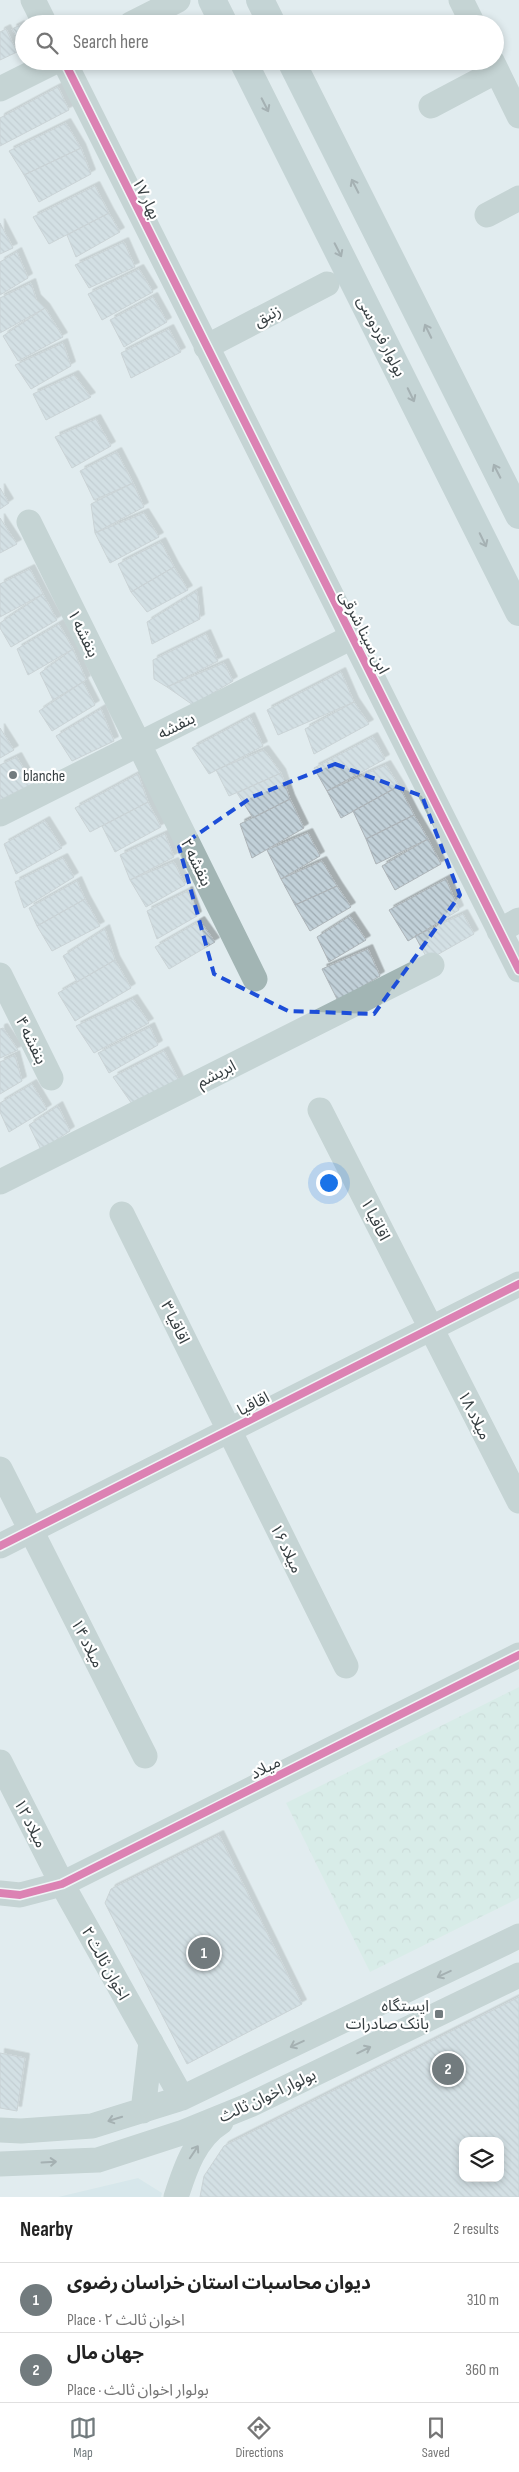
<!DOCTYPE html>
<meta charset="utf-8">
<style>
:root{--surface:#fff;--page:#f2f2f2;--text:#222;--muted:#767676;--line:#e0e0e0;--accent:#727b7e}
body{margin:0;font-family:"Sofia Sans Condensed","Noto Sans Arabic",sans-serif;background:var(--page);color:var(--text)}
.controls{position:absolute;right:15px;bottom:15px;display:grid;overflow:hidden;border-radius:10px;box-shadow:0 2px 8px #0003}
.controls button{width:45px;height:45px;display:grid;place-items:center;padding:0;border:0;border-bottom:1px solid var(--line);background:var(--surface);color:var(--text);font:25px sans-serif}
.you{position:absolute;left:328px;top:1182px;width:18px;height:18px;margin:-12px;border:4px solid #fff;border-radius:50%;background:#1a73e8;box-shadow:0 0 0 8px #1a73e833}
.badge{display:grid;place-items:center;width:32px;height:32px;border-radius:50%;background:var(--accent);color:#fff;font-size:16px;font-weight:700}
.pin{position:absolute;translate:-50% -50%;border:2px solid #fff;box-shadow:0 1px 5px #0006}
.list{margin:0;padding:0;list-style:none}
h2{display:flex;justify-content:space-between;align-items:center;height:65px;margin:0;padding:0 20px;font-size:21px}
h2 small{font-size:16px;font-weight:400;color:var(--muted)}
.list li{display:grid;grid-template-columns:32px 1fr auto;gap:15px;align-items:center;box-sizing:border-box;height:70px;padding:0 20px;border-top:1px solid var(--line)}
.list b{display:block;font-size:19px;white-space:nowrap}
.list p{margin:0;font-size:16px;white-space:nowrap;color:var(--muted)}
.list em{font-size:16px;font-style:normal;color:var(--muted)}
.icon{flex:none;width:28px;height:28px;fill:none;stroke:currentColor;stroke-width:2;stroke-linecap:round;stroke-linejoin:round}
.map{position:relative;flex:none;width:519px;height:2197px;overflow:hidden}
.search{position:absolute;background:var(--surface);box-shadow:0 2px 8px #0003;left:15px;right:15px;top:15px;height:55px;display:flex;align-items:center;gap:12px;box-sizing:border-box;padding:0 18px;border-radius:28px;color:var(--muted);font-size:19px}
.sheet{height:205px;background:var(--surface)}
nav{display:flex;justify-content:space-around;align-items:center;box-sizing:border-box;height:70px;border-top:1px solid var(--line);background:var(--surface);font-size:14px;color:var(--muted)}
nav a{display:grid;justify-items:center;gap:2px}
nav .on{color:var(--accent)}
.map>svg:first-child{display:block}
.built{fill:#cbe1e6}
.forest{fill:url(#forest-crowns)}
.building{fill:url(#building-back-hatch);stroke:#adb4b8;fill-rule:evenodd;filter:url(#shadow)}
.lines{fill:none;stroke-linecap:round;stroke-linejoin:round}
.minor{stroke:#a2b5b4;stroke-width:25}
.major{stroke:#a1b5b6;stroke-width:28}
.cycleway-casing{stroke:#fff;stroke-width:11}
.cycleway{stroke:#d6006c;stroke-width:8}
.oneway{stroke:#5b686a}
.oneway2{stroke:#5c6869}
.marked{fill:none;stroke:#1d4ed8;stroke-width:4;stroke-dasharray:10 6;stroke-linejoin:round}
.poi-dot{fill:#727b7e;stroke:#fff;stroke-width:2}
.labels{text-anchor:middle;stroke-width:4.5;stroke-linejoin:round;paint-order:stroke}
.street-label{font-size:16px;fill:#363e41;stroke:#fff}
.poi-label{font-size:16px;fill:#363e41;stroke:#fff;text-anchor:start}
</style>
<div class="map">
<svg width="519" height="2197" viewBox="0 0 519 2197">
<defs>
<pattern id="forest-crowns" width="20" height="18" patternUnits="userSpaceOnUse" patternTransform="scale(1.25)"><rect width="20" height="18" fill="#cdeae0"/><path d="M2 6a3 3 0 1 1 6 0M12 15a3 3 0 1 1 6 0" fill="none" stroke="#b1cac1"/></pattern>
<pattern id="building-back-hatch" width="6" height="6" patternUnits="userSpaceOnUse" patternTransform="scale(1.25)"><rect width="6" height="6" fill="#c1d0d8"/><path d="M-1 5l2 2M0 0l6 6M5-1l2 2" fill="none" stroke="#9eaab1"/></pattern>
<filter id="shadow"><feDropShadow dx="4.5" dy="-4.5" stdDeviation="0" flood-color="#0004"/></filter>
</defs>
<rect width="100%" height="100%" fill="#e1ecef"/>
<path class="built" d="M138,2178L162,2193L161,2197H58Z"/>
<path class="forest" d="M519,1687V1898L370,1972L286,1803Z"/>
<path class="building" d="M20,25L24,33V46L22,47L12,29Z
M6,29L17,52L0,60V32Z
M58,87L69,110L0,146V118Z
M66,123L81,148L24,175L9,151Z
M81,148L91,174L39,202L24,175Z
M95,186L109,213L49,244L33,217Z
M109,213L120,232L76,257L67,235Z
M0,223L13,248L0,254Z
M124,242L135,267L89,288L75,265Z
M17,252L28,278L0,295V262Z
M139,269L153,292L102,320L88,294Z
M31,283L36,299L45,308L0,333V298Z
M153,297L167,322L124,347L110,320Z
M45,308L63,337L18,361L3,336Z
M169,329L181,352L131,378L121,353Z
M63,343L71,366L31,389L15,365Z
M74,375L91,397L46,420L33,394Z
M96,419L111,446L72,468L55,437Z
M117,452L133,483L94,500L80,471Z
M133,483L144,507L95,533L91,504Z
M0,488L9,503L0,509Z
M144,513L159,537L110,563L95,533Z
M0,518L17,544L0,553Z
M161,542L174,567L131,592L118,564Z
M174,567L188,590L147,612L131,592Z
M30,569L43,594L0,617V584Z
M197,591L200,619L152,644L147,622Z
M43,594L57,620L11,647L0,628V623Z
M59,624L73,649L28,675L17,649Z
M206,634L218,661L167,687L154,679L153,660Z
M73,649L86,680L53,700L40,673Z
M224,663L233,681L193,705L167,687Z
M341,672L354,702L278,735L267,710Z
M83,682L95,705L52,731L39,711Z
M354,702L369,724L314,754L305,729Z
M101,709L114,741L72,761L56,736Z
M250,717L263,746L209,774L192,748Z
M0,728L14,750L0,758Z
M373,737L385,759L327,791L314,768Z
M264,750L281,773L229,796L216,770Z
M17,757L32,784L0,800V765Z
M386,765L399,786L341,818L327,791Z
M281,773L290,799L253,818L237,793Z
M138,774L148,802L90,832L75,808Z
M399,786L414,815L366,839L353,811Z
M290,799L304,828L252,858L240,824Z
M148,802L161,827L115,852L102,826Z
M414,815L428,839L376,864L366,839Z
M45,821L62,848L16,874L4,844Z
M308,833L320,856L281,879L267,850Z
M165,834L174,857L130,880L120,855Z
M428,839L441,864L395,890L382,866Z
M63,858L74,877L24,908L15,882Z
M322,861L337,886L295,905L281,879Z
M174,862L185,885L146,907L130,880Z
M446,879L459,910L408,941L389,910Z
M77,881L85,899L37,926L29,908Z
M337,886L351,907L310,931L295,905Z
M188,891L197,916L157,939L147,911Z
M85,899L100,926L52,951L37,926Z
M463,914L474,934L428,960L415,936Z
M350,916L366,940L329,962L317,937Z
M200,921L215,942L169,969L155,947Z
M105,929L115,960L77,982L63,956Z
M368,949L380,976L338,1001L322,969Z
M115,960L131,988L75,1021L58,993Z
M133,999L149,1023L94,1053L76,1026Z
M150,1027L158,1045L109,1073L98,1053Z
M3,1028L18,1050L0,1058V1029Z
M164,1051L179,1081L132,1104L113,1077Z
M15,1055L22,1081L0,1094V1062Z
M32,1084L47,1109L9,1132L0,1112V1103Z
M58,1106L70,1131L41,1150L29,1125Z
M219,1835L302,2004L187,2064L105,1903L111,1889Z
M519,1997V2197H200L204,2176L224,2146ZM463,2141H500V2178H463Z
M0,2053L25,2058L17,2111L0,2108Z"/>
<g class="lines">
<path class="minor" d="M33,0L45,24
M461,0L473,24
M131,24L178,0
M64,61L519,970
M492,61L519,116
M0,89L56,61
M431,106L497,71
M487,215L519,198
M206,347L327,284
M29,522L255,979
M0,814L352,637
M499,931L519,920
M0,975L51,1078
M320,1110L519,1501
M0,1182L432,965
M122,1214L346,1666
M0,1469L145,1756
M0,1546L519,1284
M0,1762L62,1884L182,2098
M0,1893L20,1895L62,1884L519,1655
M143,2111L151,2042
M0,2130L21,2131L92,2126L182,2098L519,1936
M0,2164L98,2160L181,2133L250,2105L519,1975
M176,2197C185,2169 195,2138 221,2122"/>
<path class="major" d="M212,0L224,24
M260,0L272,24
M243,61L519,612
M291,61L519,515"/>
<g class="cycleway-casing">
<path id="cycleway" d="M64,61L519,970
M0,1546L519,1284
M0,1893L20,1895L62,1884L519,1655"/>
</g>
<use href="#cycleway" class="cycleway"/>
</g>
<defs><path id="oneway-shaft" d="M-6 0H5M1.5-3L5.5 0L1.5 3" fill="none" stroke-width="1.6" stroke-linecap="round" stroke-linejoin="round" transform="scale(1.25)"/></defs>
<g class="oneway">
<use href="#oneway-shaft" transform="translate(265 105) rotate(63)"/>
<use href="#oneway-shaft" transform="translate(355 186) rotate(-117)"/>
<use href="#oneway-shaft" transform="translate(338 250) rotate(63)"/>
<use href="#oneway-shaft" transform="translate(428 331) rotate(-116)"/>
<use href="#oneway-shaft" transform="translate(411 395) rotate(64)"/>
<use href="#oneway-shaft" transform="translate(497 471) rotate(-117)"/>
<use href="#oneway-shaft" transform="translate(483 540) rotate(64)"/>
</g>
<g class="oneway2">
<use href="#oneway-shaft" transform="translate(444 1974) rotate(155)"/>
<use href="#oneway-shaft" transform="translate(297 2044) rotate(155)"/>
<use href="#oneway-shaft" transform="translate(364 2050) rotate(-26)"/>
<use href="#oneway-shaft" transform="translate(115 2119) rotate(163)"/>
<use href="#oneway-shaft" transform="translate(194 2152) rotate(-56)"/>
<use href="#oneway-shaft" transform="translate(49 2162) rotate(-3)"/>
</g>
<path d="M0 0H519V2197H0ZM335,764L422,796L460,895L374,1014L288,1011L214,974L179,847L252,797Z" fill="#e1ecef" fill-opacity=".55" fill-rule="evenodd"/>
<path class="marked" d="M335,764L422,796L460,895L374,1014L288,1011L214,974L179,847L252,797Z"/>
<g class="poi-dot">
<circle cx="13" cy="775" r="5"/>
<rect x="434" y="2009" width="10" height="10" rx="2.5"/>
</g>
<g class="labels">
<g class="street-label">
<text transform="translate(147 198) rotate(64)" y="6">بهار ۱۷</text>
<text transform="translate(267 315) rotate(-27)" y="6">زنبق</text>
<text transform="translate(382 336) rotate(63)" y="6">بولوار فردوسی</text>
<text transform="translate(365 632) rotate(63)" y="6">ابن سینا شرقی</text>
<text transform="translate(84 633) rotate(64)" y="6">بنفشه ۱</text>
<text transform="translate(176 725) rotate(-27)" y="6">بنفشه</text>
<text transform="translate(197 862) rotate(64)" y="6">بنفشه ۲</text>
<text transform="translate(32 1040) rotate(64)" y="6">بنفشه ۴</text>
<text transform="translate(216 1073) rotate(-27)" y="6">ابریشم</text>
<text transform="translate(376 1219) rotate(63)" y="6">اقاقیا ۱</text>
<text transform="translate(176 1322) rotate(64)" y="6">اقاقیا ۳</text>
<text transform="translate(253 1403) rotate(-27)" y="6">اقاقیا</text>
<text transform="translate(475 1415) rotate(63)" y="6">میلاد ۱۸</text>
<text transform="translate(287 1548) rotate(64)" y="6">میلاد ۱۶</text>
<text transform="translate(88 1643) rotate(63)" y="6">میلاد ۱۴</text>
<text transform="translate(265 1767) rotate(-27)" y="6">میلاد</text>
<text transform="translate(31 1823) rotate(63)" y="6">میلاد ۱۲</text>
<text transform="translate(106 1963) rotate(61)" y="6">اخوان ثالث ۲</text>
<text transform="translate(267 2095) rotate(-25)" y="6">بولوار اخوان ثالث</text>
</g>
<g class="poi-label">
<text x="23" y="781">blanche</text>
<text x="429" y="2011" text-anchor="end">ایستگاه<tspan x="429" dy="18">بانک صادرات</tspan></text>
</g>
</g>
</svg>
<div class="controls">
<button><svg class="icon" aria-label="layers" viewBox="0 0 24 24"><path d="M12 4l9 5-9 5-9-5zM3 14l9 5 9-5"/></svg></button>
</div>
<div class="you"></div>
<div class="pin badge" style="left:204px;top:1953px">1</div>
<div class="pin badge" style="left:448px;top:2069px">2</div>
<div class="search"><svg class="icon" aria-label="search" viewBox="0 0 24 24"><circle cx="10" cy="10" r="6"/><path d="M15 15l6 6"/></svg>Search here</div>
</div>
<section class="sheet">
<h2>Nearby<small>2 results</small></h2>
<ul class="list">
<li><span class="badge">1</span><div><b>دیوان محاسبات استان خراسان رضوی</b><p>Place · اخوان ثالث ۲</p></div><em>310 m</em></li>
<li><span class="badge">2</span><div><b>جهان مال</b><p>Place · بولوار اخوان ثالث</p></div><em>360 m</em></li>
</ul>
</section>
<nav>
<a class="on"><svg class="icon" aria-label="map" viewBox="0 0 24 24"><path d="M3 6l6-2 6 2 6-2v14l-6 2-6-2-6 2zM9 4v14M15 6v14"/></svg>Map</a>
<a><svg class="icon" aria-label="directions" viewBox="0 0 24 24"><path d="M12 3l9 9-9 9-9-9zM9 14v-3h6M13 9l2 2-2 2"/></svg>Directions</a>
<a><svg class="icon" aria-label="saved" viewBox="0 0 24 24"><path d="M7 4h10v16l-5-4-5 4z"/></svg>Saved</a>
</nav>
